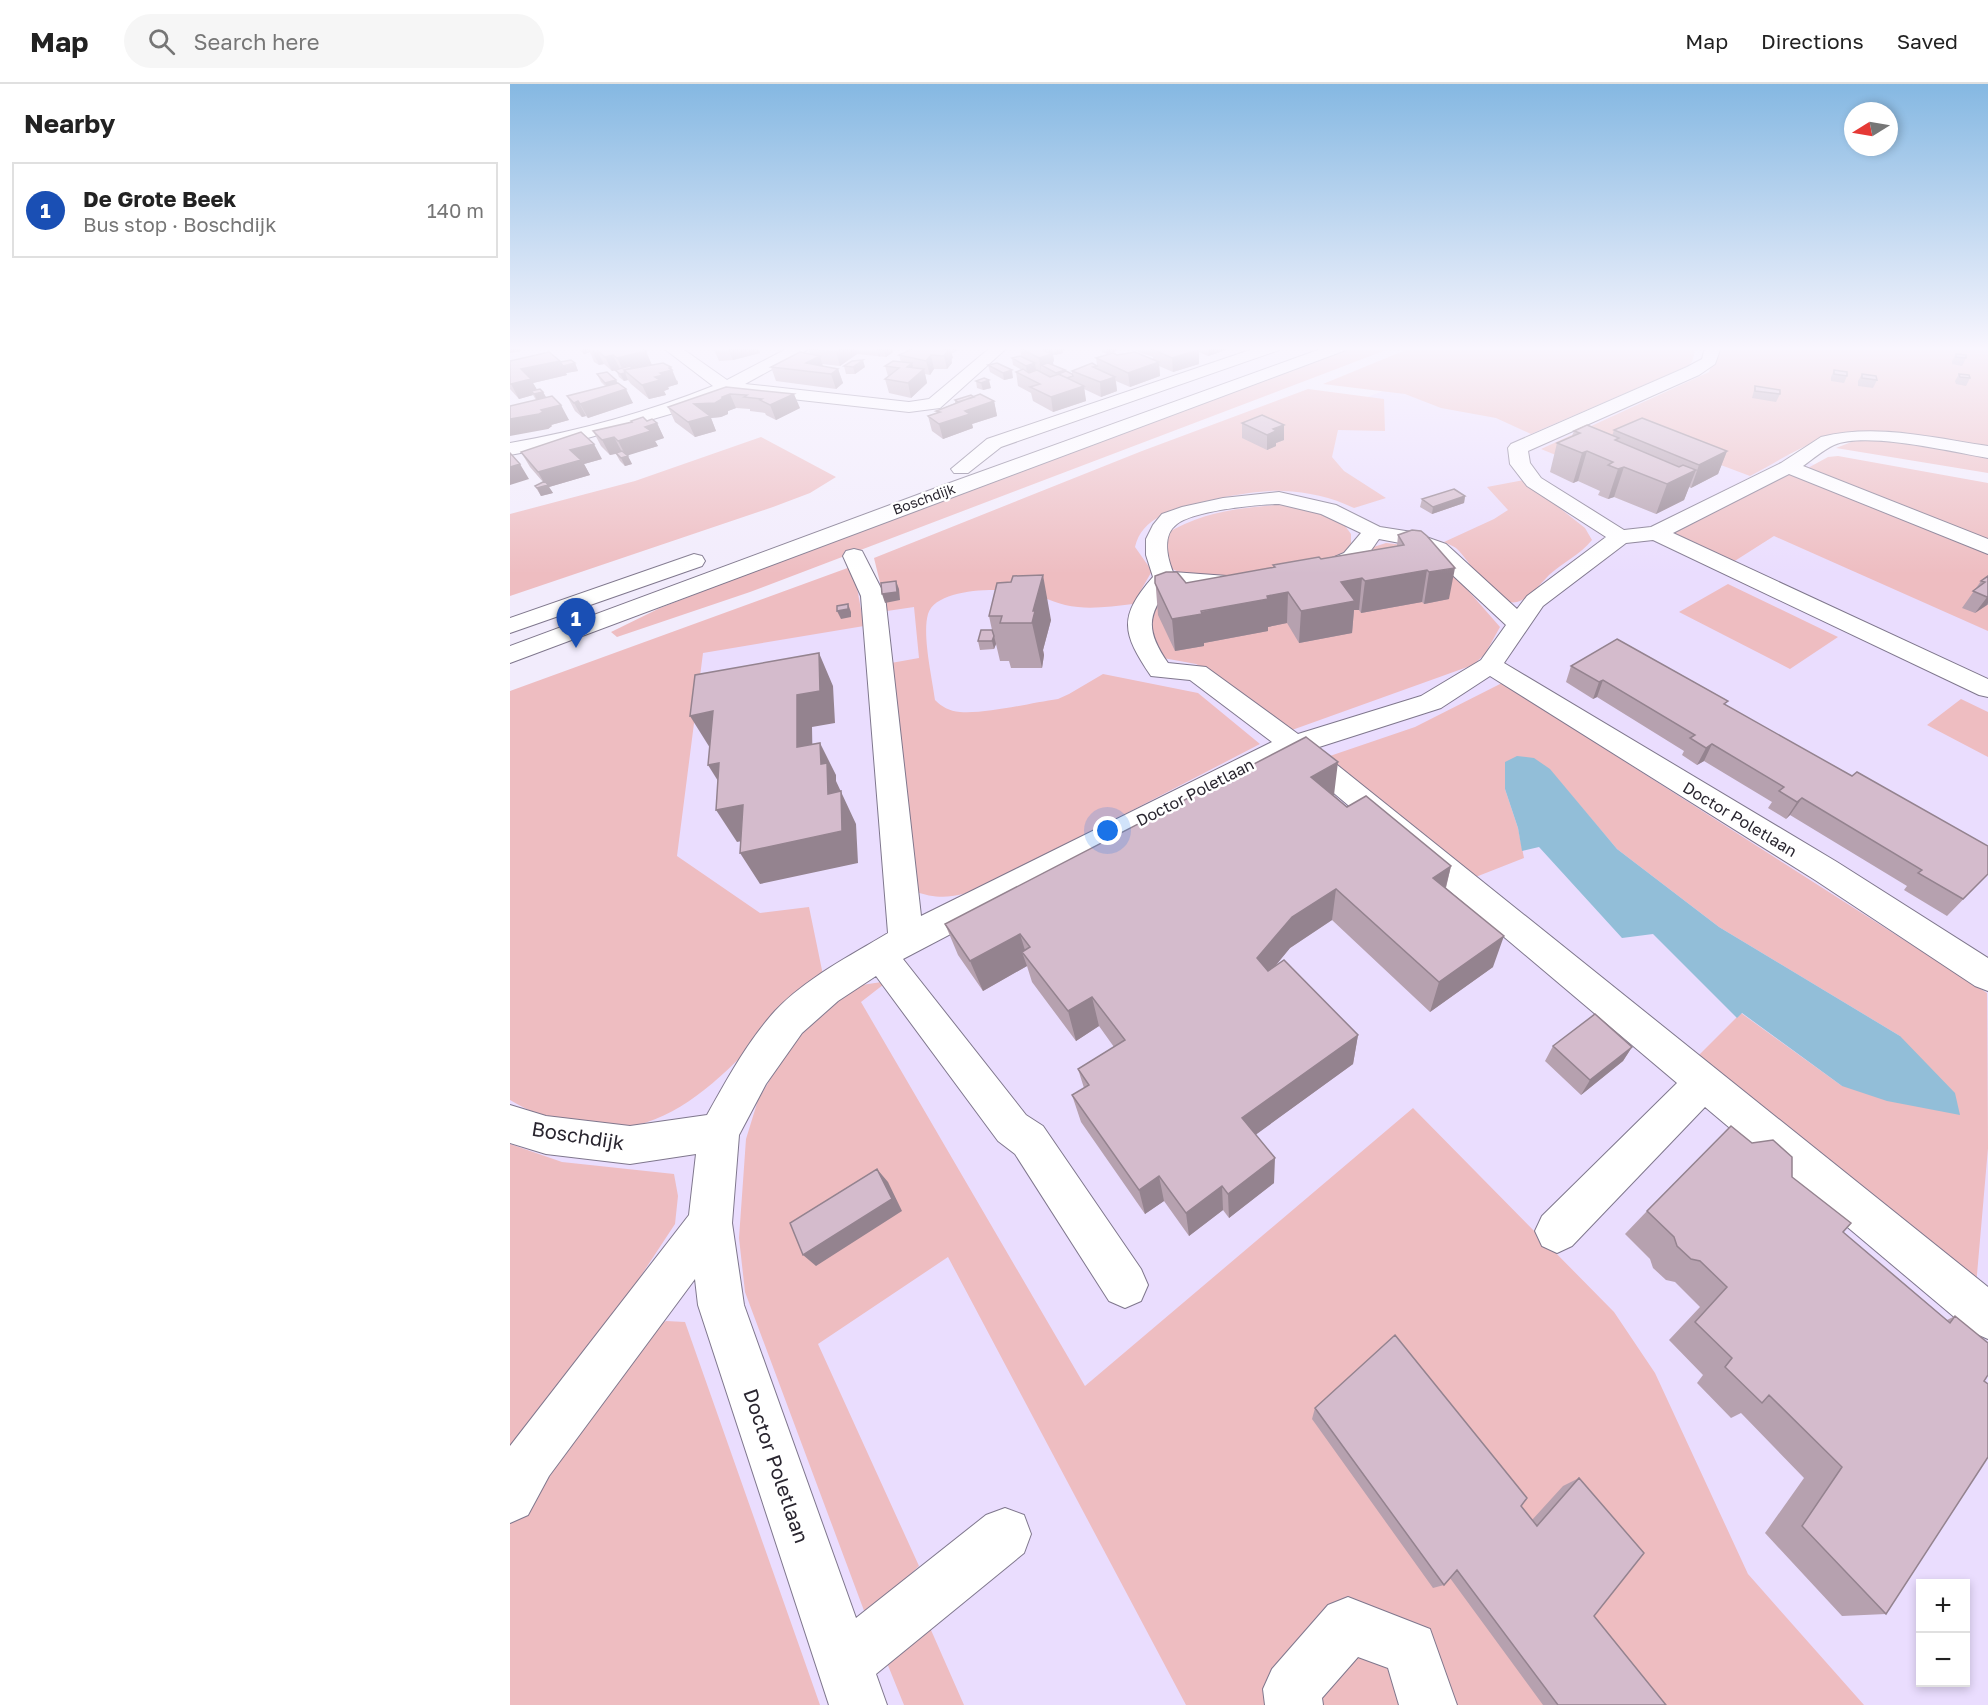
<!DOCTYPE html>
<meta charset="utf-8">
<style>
:root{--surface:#fff;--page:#f6f6f6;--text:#222;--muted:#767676;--line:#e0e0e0;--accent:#656f18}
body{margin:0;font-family:"Golos Text",sans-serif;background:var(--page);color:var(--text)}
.controls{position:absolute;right:18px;bottom:18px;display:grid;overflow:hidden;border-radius:0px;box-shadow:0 3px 9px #0003}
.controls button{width:54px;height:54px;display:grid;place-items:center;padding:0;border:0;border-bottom:2px solid var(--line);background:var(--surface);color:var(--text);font:30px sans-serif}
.compass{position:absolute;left:1334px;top:18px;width:54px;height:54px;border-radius:50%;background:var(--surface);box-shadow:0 3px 9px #0003;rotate:259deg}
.you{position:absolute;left:598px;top:747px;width:21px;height:21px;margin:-15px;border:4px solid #fff;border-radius:50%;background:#1a73e8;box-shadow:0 0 0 9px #1a73e833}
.badge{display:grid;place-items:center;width:39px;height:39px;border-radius:50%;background:var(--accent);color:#fff;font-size:20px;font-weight:700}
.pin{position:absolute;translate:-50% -50px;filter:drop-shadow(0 2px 3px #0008)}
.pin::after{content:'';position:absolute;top:32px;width:21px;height:18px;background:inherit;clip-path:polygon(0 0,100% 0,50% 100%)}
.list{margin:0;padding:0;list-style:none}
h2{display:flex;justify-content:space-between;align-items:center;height:78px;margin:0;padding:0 24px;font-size:26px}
h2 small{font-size:20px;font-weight:400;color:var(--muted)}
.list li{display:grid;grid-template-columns:39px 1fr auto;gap:18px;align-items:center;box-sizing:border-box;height:96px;margin:0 12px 12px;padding:0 12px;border:2px solid var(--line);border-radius:0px}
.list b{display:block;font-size:22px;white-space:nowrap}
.list p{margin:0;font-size:20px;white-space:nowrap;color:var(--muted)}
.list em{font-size:20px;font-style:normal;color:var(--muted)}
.icon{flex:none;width:33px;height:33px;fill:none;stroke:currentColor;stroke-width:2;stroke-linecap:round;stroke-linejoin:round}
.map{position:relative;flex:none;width:1478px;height:1621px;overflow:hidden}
header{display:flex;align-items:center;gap:36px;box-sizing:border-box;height:84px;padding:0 30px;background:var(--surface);border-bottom:2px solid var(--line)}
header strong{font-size:28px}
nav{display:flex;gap:33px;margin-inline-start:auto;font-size:21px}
.search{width:420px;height:54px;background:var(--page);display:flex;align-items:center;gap:15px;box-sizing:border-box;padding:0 21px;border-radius:33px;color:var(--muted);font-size:22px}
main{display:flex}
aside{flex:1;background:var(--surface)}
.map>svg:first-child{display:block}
.built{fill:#eaddfe;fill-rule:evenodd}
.green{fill:#eebdc1}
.water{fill:#92bed8}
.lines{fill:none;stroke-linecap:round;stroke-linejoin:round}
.minor-casing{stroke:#7f778d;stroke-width:2}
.major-casing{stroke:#7f778d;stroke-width:2}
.minor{fill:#fff;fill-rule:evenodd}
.major{fill:#fff;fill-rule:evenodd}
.wall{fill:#b6a1af}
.shaded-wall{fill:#94838f}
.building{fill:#d4bbcc;stroke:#94838f;stroke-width:1.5}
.labels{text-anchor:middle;stroke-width:5;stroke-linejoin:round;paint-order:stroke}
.far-street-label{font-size:14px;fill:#29252f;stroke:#fff}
.street-label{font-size:16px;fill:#29252f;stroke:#fff}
.near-street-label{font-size:20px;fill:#29252f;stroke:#fff}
</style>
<header>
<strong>Map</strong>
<div class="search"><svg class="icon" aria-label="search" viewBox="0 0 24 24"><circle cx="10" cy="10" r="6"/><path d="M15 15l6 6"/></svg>Search here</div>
<nav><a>Map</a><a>Directions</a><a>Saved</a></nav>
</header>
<main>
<aside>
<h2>Nearby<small></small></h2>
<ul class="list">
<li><span class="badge" style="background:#1a4fb4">1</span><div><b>De Grote Beek</b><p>Bus stop · Boschdijk</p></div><em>140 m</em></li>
</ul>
</aside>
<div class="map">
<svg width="1478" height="1621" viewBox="0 0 1478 1621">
<rect width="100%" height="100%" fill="#f2ecfc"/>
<path class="built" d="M990,263L1478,445V1621H0V636ZM1410,1500H1456V1598H1410Z"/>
<path class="green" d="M844,263H884L240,508L107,553L101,548L150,524L415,421Z
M903,263H1186L1182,278L1178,282L1021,350L986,334L931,324L895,310L813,300Z
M1209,263H1478V364C1438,358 1364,340 1327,350C1296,359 1268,377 1240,392L1118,346L1053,374L1031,365L1199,288Z
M798,305L874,315L875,347L828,346L822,373L834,387L876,414L844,424C821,413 798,408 773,407C744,405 676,419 651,432C638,438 628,449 625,463L642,487L623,520C605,522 585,525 568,523C550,522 536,513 519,509C496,504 427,502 418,530C412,551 422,593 425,616C432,623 439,627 450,628C477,630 520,619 548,615L559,610L593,590L688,609L750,660L474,803C446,813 432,817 403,807L381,579L409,574L404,523L377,527L364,474L632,367Z
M251,353L326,393L300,409L263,423L0,512V430L125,397Z
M1369,354L1478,370V389L1326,364L1344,357Z
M1328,372L1478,399V458L1296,385L1318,373Z
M1279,391H1287L1478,467V547L1264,452L1220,480L1159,450L1263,397Z
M1014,396L1075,444L1082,456C1070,471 1053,478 1039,491C1031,499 1019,515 1007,518C982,523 962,478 946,464C943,462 938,460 934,458L984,435L998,426L977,403Z
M765,421L793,422L833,439L841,450V461L834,472L754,494L679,492L662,485L652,475L656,450C689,429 727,424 765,421Z
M876,459L904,462L934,479L990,543L975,570L963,581L782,646L705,590L686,580L653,574L636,552L637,524L694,502L854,466Z
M343,482L354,542L193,569L167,772L250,829L299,823L313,891C255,939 202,1023 127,1041C109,1046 87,1043 68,1040C44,1036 21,1029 0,1016V607Z
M1218,500L1328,553L1280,585L1169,528Z
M992,599L1477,909L1478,1064L1466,1202L1183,977L1231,929L1332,1002L1390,952L1209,843L1107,765L1040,686L995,705L1008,744L1014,774L958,796L814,674L905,643Z
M1451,615L1478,628V673L1417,641Z
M378,897L351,918L575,1302L903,1024L1104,1228L1145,1289L1238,1490L1354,1621H676L438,1173L308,1260L409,1482L356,1532L235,1208L229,1154L236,1055L248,1016L282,958L339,903Z
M0,1060L52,1078L164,1090L168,1112L165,1140L86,1260L0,1402Z
M156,1237L175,1238L310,1621H0V1436L135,1252Z
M417,1537L454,1621H394L377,1579Z"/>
<path class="water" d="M1007,672L1024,674L1040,685L1107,765L1209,843L1390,952L1445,1009L1450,1031L1377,1017L1332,1002L1232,929L1227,934L1143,850L1112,854L1029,763L1012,767L1008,744L995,705V678Z"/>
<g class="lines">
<g class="minor-casing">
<path id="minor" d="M152,263H170L217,296L280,263H299L297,266L235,300L399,318L419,315L481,263H498L430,324L399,328L218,308L174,326L57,360L0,371V359C69,347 138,328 203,302Z
M749,263H771L769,266L491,363L458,389H444L441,385L477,355Z
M1195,263H1211L1205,280L1189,291L1018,367L1020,379L1031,394L1114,446L1141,443L1271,379L1311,353C1367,339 1422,354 1478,362V374C1442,368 1357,347 1324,361C1313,366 1303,375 1293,382L1478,455V470L1279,390L1163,449L1478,595V613L1469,611L1143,456L1116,459L1033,522L994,579L1327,778L1478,874V907L1465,902L1305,796L980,592L931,624L806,664L1478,1203V1255L1462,1248L1195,1023L1062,1162L1047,1169L1032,1162L1025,1147L1032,1132L1167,999L780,672L393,875L516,1031L533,1042L631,1185L638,1201L631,1217L615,1224L599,1217L505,1070L488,1057L366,892L328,917L292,949L256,1000L229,1051L222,1139L234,1221L346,1534L476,1431L495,1424L514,1431L521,1450L514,1469L366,1590L377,1621H319L188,1221L185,1195L39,1392L18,1431L0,1439V1362L179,1131L186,1070L120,1080L36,1070L0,1059V1021L36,1032L120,1042L197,1031C217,995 237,958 265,927C296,894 340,872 378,849L351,512L333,472L336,467L344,465L352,467L375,512L411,832L762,658L680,596L641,592C612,549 608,533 643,493L636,471V455L643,441L652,430L672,423L713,414L769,408L826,421L870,443L902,448L936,460L1007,525L1017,512L1096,453L1017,402L1000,380L998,364L1001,360L1177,283L1192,275ZM769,420L811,430L851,449L834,469L801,483L798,488L801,493C813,496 841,486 851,478C858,472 863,463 869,455L890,459L920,470L996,541L971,576L911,612L788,650L696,583L658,579C636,547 636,531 661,501L731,507L739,505L743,500L739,495L731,493L663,488C657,473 652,451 667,440C684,427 747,420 769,420Z
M838,1513L920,1545L947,1621H889L878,1584L848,1573L812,1614L813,1621H755L753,1605L762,1585L818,1521Z"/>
</g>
<g class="major-casing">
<path id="major" d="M816,263H838L836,266L0,579V562L434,401Z
M184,470L192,472L195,477L192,482L0,549V534Z"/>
</g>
<use href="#minor" class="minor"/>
<use href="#major" class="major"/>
</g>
<path class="wall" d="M67,263H130L142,281L168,297V300L158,303L159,305L154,307L156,311L139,315L121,300L118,296L114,297L109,293L106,286L102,287L94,280L89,281L84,278L80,268L74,270Z
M203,263H248L250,269L223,276L209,277Z
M298,263H382L383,268L376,273L347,270L330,282L312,280L313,282L328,285L333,299L326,305L266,297L261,283L300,270Z
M412,263H451L442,269V279L437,285H424L420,291L415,290L417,299L401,314L379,309L375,295L378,292L375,282L391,278L389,271L397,267L396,264H413Z
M510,263H563L553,266V269L545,271H543L544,277L543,278V281L562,290V287L587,281L586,274L607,271L643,276V273L628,268L627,263H725L698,272L689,268V280L663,288L649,282L650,292L620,303L606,297L607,307L591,313L574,305L576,317L543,328L523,317L521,309L508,302L506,288L512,286L503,281L502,274L511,272L510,264H511Z
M591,263H610L606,264V267L597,270L592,268Z
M1446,270L1456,274L1452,282L1442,280V277Z
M0,277H50V278L65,279L68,287L56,289L57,291L23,299L27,306L33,308L36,313L59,336L41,341L42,342L38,345L26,316L23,311L9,315L0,305Z
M478,281L503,294L494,296L480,288Z
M334,282L355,283L345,290H336Z
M1324,286L1337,292L1334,299L1321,297V293Z
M87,290L108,299L123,319L78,334L76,332L72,333L65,327L57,312L95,302L91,298Z
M1352,290L1367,296L1363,304L1348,302V297Z
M1449,290L1460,294L1456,302L1446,300L1445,297Z
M466,297L481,304L473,306L467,304Z
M1245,302L1270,310L1266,318L1242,314Z
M216,303L290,324L266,336L256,331L255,329L240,327V325L226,324L218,327V330L211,333L201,334L206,347L185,353L165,338L158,323Z
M464,313L484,317L487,332L462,340L463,344L433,355L422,347L418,332L427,329L426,327L445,319V316Z
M137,337L147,339L154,354L145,357L148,362L117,371L122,380L115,382L110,377L106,370L100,371L91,362L83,347Z
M732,339L774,341V356L766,359V362L757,366L732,354Z
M1104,346L1217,367L1208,390L1181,404L1179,403L1174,416L1146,430L1104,413L1098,415L1088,411L1090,407L1068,397L1063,399L1040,388L1047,359L1062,352L1064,347L1102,352Z
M11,368L92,375L74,380L80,391L39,403L43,409L31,412L25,402L33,398L20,383Z
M955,412L954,419L922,430L910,423L912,415Z
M902,446L939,515L914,520L912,518L851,529L849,526H844L842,549L789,559L777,539L758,543V547L694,559V562L665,567L648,531L645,492L676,499L763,484V481L811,475L887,462L888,451Z
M1478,492V521H1477L1465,529L1452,524L1471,497Z
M487,499L541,536L533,566L534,571L532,584H501L499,577H490L486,560L484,565L470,566L468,557L482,546L479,532Z
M1061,582L1216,621L1478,790L1437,832L1394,806L1397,802L1280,731L1276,735L1258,724L1262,718L1194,677L1187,681L1172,671L1174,667L1087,613L1083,615L1056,598Z
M824,711L837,723L941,782L936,804L983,883L920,928L822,836L780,864L766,881L848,951L843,980L746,1050L764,1099L719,1134L713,1126L679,1152L654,1117L635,1130L571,1038L562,1011L574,1004L568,985L604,963L589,942L566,957L522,898L517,882L473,907L448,871L435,840Z
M1043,962L1122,963L1113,977L1071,1011L1035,977Z
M1282,1093L1333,1148L1437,1236L1445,1232L1474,1297L1376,1530L1332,1532L1255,1449L1294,1394L1231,1329L1221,1334L1187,1299L1193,1291L1159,1256L1190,1223L1165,1198L1156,1196L1143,1184L1140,1175L1115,1150L1137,1127Z
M805,1324L1011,1422L1022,1436L1053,1402L1069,1394L1084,1532L1156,1621H1033L940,1494L934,1501L923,1504L802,1335Z"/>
<path class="shaded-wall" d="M0,263H9L12,267L0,269Z
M70,263H88L87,267L94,280L89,281L82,267L77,264L80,268L74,270Z
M217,263H248L250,269L223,276Z
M333,263H344L347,270L330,282L326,268Z
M366,263H382L383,268L376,273L374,266H369L370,272L369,273Z
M436,263H440L443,274L441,275L442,279L437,285L434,272V265Z
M441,263H451L443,269Z
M542,263L544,277L543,278L544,284L531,281V288L529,274L533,266Z
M543,263H563L553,266V269L545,271Z
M596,263H610L606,264V267L597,270Z
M698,263H725L698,272Z
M689,264V280L663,288L662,274Z
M136,267L142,281L114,286V288L107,274Z
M103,271L110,285L102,287L95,273Z
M421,271L424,285L420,291L416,277Z
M310,272L314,286L296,279Z
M353,276L355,283L345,290L343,283Z
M50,277L53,282L65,279L68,287L56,289L57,291L23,299L29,309L33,308L37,315L28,318L24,310L21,307L23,311L9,315L1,300L11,285Z
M649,278L650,292L620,303L618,289Z
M402,279L406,292L414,285L417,299L401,314L398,299L397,283Z
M525,279L526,286L517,289L516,282Z
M161,283L168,300L158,303L159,305L154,307L156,311L139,315L132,301L150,289Z
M328,285L333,299L326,305L321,290Z
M502,286L503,294L494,296L493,289Z
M115,289L118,296L114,297L110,290Z
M605,293L607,307L591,313L590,298Z
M106,296L110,303L98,306L95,299Z
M479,296L481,304L473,306L471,299Z
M574,302L576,317L543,328L541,313Z
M116,305L123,319L78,334L70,320Z
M220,310L226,324L218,327V330L211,333L201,334L206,347L185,353L178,338L184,320Z
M284,310L290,324L266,336L260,321Z
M68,317L76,332L72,333L64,319Z
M484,317L487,332L462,340L463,344L433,355L429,340L455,322Z
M51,321L59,336L41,341L42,342L38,345L0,352V335Z
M147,339L154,354L145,357L148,362L116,372L108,357L135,343Z
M774,341V356L766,359V362L757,366V351L763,345Z
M104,353L112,368L100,371L92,356Z
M84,360L92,375L74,380L80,391L39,403L43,409L31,412L27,404L36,402L28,388L60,366Z
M1077,367L1068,397L1063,399L1072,369Z
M1217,367L1208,390L1181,404L1189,381Z
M118,372L122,380L115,382L111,374Z
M10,380L19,395L0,401V383Z
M1114,383L1104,413L1098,415L1108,385Z
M1186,386L1174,416L1146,430L1157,400Z
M955,412L954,419L922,430L923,423Z
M945,484L939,515L914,520L919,488Z
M917,486L912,518L851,529L855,497Z
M533,491L541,536L533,566L534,571L532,584L522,539L523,527Z
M852,494L849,526H844L842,549L789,559L791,527L831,498Z
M386,497L389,505L390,516L375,519L372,510Z
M778,508L777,539L758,543V547L694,559V562L665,567L662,535L757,512Z
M1478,512V519L1477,521L1465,529Z
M338,520L341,528V533L331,535L327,527Z
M484,552L486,560L484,565L482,557Z
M309,569L323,602L325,639L302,643L303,696L287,663V611Z
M1093,596L1087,613L1083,615L1089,598Z
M203,627L200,664L180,632Z
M310,659L326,691V697L346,740L348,779L250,800L230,769L318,710L311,680Z
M1202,660L1194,677L1187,681L1196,664Z
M828,678L824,711L799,725L801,693Z
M209,679L218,713L198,681Z
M1292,714L1280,731L1276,735L1287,718Z
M233,721L252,753L227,758L206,726Z
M941,782L933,814L923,794Z
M826,805L822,836L780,864L747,904V874L782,833Z
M510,850L518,876L512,868L517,882L473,907L460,877Z
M994,852L983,883L920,928L929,898Z
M582,913L589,942L566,957L558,927Z
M848,951L843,980L733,1060L732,1034Z
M1122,963L1113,977L1071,1011L1080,996Z
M765,1074L764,1099L719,1134L718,1110Z
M367,1085L378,1098L392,1127L306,1182L293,1171Z
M649,1092L654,1117L635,1130L629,1106Z
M712,1102L713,1126L679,1152L676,1129Z"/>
<path class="building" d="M82,263H130L136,267L107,274L103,271L95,273L87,266L82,267L77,264Z
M298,263H333L326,268L298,265Z
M373,263H379L374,266H369Z
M400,263L414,264L417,263H436L434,265H439L434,272L421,271L416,277L389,271L402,265L396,264Z
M516,263H542L533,266L542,270L529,274L510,264Z
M650,263H686L689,264L688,266L662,274L642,265Z
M39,268L50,277L11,285L21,295L1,300H0V277Z
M290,268L310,272L296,279L328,285L321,290L261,283Z
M625,268L649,278L618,289L586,274L603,269L607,271Z
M1446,270L1456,271V274L1446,273Z
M510,272L525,279L516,282L502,274Z
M61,276L65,279L53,282L50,278Z
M353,276L343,283L334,282L342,277Z
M383,277L402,279L397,283L414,285L398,299L375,295L389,284L375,282Z
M153,279L161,283L159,284L162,286L150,289L153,291L145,293L150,296L132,301L114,286Z
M487,279L502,286L493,289L478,281Z
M538,279L555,286L546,289L531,281Z
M582,279L587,282L583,283L605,293L590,298L562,287Z
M120,282L122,284L114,286L115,289L110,290L105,286Z
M513,285L519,289L527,286L540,293L549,290L574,302L541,313L520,303L530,300L506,288Z
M1324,286L1337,288V292L1324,290Z
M556,287L562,290L563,292L557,294L548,290Z
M97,288L106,296L95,299L87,290Z
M1352,290L1366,292L1367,296L1352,294Z
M1449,290L1459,291L1460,294L1450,293Z
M474,294L479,296L471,299L466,297Z
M108,299L116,305L70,320L68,317L64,319L57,312Z
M1245,302L1270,306V310L1245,307Z
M216,303L284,310L260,321L250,316L252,315L234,313L237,311L220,310L212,313V315L205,319L184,320L200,332L178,338L158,323Z
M30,305L33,308L24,310L21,307Z
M470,310L484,317L455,327L460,330L429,340L418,332L430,328L426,327Z
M461,311L464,313L448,318L445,316Z
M42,312L51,321L31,326L33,328L29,330L0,335V322Z
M752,331L774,341L763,345L766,347L757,351L732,339Z
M133,333L137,337L142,335L147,339L135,343L141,347L108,357L104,353L92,356L83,347L122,338L121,337Z
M1132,334L1217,367L1189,381L1104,346Z
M1077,341L1109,354L1105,356L1169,383L1173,381L1186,386L1157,400L1114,383L1108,385L1098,381L1103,378L1077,367L1072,369L1047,359L1070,349L1064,347Z
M71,348L84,360L60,366L71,376L28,388L11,368Z
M112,367L118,372L111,374L106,369Z
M0,369L10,380L0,383Z
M35,397L38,401L27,404L25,402Z
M944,405L955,412L923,423L912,415Z
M902,446L911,447L917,452L945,484L919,488L917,486L855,497L852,494L831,498L845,517L791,527L778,508L757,512L758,515L691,527L692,530L662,535L645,499V492L656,488H667L676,499L765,483L763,481L809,473L811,475L894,461L888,451Z
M533,491L523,527H525L522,539H490L492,532H479L487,499L501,498L503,492Z
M1478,492V512L1477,513L1463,507L1475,498L1471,497Z
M386,497L387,508L372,510L371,499Z
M338,520V525L327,527V522Z
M471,546H482L484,552L482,557H468Z
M1107,555L1218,617L1214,620L1342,692L1347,688L1478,762V790L1453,815L1408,789L1412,786L1292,714L1287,718L1269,707L1274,703L1202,660L1196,664L1180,654L1185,651L1093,596L1089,598L1061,582Z
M309,569L310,607L287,611V663L310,659L311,680L317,679L318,710L331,707L332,747L230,769L233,721L206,726L209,679L198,681L203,627L180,632L185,591Z
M796,653L828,678L801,693L837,723L856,712L941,782L923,794L994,852L929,898L826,805L782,833L747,874L758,887L774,876L848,951L732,1034L765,1074L718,1110L712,1102L676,1129L649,1092L629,1106L562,1011L579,1001L568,985L615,956L582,913L558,927L512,868L520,863L510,850L460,877L435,840Z
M1085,930L1122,963L1080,996L1043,962Z
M1221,1042L1242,1059L1263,1056L1282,1073V1093L1341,1139L1333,1148L1440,1239L1445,1232L1478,1259V1291L1474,1297L1478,1300V1373L1376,1530L1292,1442L1332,1383L1259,1311L1252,1319L1215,1283L1222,1274L1185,1238L1217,1203L1190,1177L1181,1175L1167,1162L1164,1153L1137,1127Z
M367,1085L382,1115L293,1171L280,1139Z
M885,1251L1017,1414L1011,1422L1027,1442L1069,1394L1134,1469L1084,1532L1156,1621H1048L947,1486L934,1501L805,1324Z"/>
<linearGradient id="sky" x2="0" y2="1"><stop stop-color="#85b8e2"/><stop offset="0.54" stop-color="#f9f6fe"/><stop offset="1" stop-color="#f9f6fe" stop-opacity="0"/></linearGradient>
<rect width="1478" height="490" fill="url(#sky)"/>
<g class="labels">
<g class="far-street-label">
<text transform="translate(414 415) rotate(-20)" y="5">Boschdijk</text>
</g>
<g class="street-label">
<text transform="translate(685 708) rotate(-27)" y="6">Doctor Poletlaan</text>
<text transform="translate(1230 735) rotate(31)" y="6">Doctor Poletlaan</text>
</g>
<g class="near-street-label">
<text transform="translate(68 1052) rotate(9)" y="7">Boschdijk</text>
<text transform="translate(266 1382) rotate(71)" y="7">Doctor Poletlaan</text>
</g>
</g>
</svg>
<div class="controls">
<button>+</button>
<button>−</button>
</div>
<svg class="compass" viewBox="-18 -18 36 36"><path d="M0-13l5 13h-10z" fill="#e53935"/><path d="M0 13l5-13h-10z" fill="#767676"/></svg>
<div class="you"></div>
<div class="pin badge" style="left:66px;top:564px;background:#1a4fb4">1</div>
</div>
</main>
